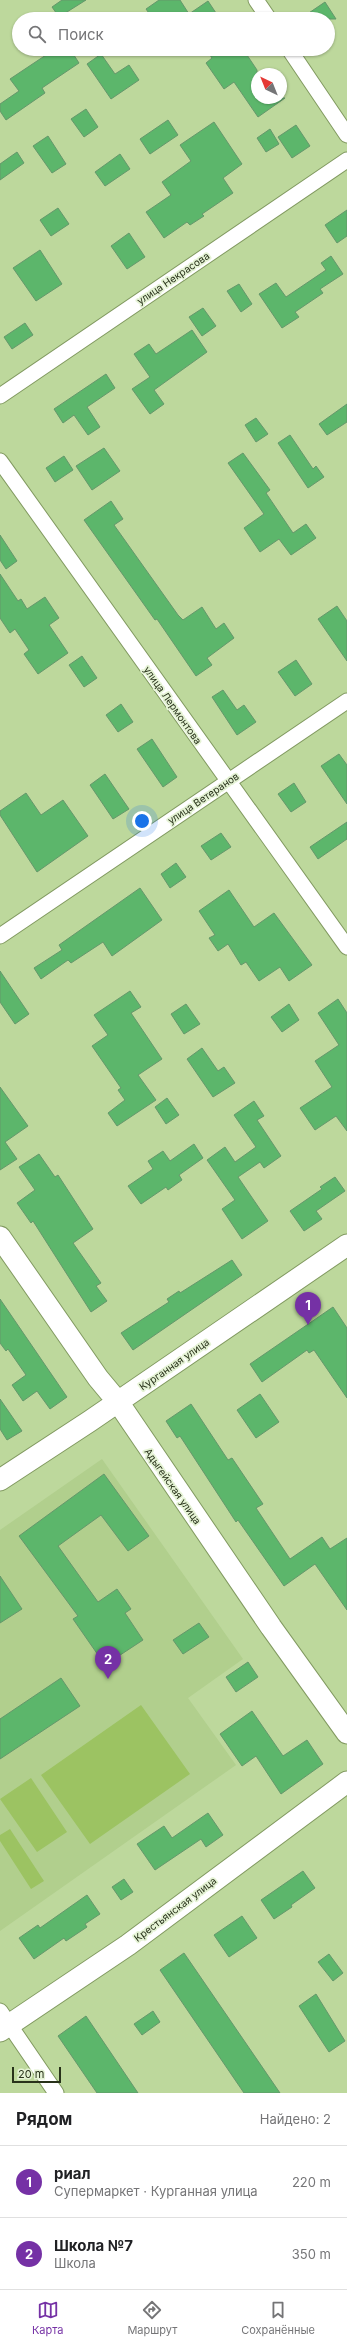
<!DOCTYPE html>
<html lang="ru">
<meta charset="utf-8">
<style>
:root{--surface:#fff;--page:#f2f2f2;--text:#202124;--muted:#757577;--line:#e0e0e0;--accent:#7531a5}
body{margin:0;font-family:Inter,sans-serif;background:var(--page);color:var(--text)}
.compass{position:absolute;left:251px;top:68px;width:36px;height:36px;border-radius:50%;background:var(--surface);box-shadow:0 1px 3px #0004;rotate:317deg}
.scale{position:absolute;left:12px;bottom:10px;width:49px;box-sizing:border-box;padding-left:4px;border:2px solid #28321a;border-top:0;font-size:11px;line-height:14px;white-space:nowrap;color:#28321a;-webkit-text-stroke:3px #e5f3d5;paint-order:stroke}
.you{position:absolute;left:142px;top:821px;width:14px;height:14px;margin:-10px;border:3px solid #fff;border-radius:50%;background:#1a73e8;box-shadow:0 0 0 6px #1a73e833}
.badge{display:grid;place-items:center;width:26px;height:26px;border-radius:50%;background:var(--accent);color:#fff;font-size:13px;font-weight:700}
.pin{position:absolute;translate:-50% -33px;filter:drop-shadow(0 1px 2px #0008)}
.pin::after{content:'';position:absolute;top:21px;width:14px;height:12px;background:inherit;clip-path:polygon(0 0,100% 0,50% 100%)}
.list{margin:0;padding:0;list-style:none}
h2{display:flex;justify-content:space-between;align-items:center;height:52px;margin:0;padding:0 16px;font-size:17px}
h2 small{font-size:13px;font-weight:400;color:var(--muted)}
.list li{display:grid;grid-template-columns:26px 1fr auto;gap:12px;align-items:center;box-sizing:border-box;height:72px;padding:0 16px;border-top:1px solid var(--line)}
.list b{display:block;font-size:15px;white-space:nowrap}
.list p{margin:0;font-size:13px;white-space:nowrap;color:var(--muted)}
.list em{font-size:13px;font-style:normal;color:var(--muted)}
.icon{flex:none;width:22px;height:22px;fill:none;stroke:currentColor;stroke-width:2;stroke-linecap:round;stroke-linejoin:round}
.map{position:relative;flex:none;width:347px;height:2093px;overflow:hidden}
.search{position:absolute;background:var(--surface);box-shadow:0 1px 3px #0004;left:12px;right:12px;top:12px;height:44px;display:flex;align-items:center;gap:10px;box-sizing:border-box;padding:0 14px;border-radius:22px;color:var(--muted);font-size:15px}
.sheet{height:196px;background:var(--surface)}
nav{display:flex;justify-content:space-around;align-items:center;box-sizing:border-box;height:56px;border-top:1px solid var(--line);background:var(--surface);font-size:11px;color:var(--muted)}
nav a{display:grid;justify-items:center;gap:2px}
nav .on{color:var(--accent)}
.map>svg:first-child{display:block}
.built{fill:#b1cf8d}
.green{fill:#9cc362}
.building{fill:#5cb66b;stroke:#65976b}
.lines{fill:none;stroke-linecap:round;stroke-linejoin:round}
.street-casing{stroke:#829a61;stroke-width:17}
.secondary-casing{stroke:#829a61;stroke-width:23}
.street{stroke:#fff;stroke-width:15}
.secondary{stroke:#fff;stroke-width:21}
.labels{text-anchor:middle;stroke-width:3.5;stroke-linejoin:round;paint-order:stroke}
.street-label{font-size:10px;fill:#28321a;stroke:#e5f3d5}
</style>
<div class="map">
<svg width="347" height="2093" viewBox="0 0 347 2093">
<rect width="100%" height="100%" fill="#bdd89c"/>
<path class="built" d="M102,1459L243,1659L188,1698L236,1765L0,1931V1530Z"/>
<path class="green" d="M141,1705L190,1774L90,1844L41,1775Z
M31,1778L67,1832L37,1852L0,1799Z
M10,1829L44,1881L31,1889L0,1841V1835Z"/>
<path class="building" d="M62,0H86L59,17L52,7Z
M159,0H180L189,14L208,1L220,19H153L146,9Z
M325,2L336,19H300Z
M55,49H70L79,63L42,88L45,93L6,120L0,111V104L19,91L10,79Z
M206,49H243L257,70V98H285L258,117L234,82L224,89L206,63L212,58Z
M101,54L115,74L129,65L139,80L111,99L87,64Z
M86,109L98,127L84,137L71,119Z
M168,120L178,135L150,154L140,139Z
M214,122L242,164L223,178L233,193L202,214L204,216L190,225L187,222L164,238L146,212L171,195L162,182L191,161L180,145Z
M296,125L310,146L292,158L278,137Z
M270,129L279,144L266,152L257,138Z
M48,136L66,164L52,173L33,146Z
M17,152L24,163L0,180V164Z
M120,154L130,169L105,186L95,172Z
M58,208L69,224L51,236L40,220Z
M347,210V236L337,243L325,225Z
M129,233L145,257L127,269L111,246Z
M40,250L62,284L36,301L13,268Z
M331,256L343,274L320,289L323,293L295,312L299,317L282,328L259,294L276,283L286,297L326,270L321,263Z
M239,284L252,304L241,312L227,291Z
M203,308L216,326L202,336L189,317Z
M25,323L33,335L12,349L4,337Z
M192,330L207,352L154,390L164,404L150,414L132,389L150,377L134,354L149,344L156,354Z
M106,374L115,388L87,407L100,427L88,435L74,415L63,423L54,409Z
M347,404V422L327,435L319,424Z
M256,418L268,434L256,442L245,425Z
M290,435L313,469L316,466L324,477L308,488L278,443Z
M104,448L120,471L92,490L76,466Z
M243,453L270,490L266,493L293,533L306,524L316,538L291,555L279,539L260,552L244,528L264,514L228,463Z
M64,456L73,470L55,482L46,468Z
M111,501L123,519L114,525L178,615L183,620L202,607L216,629L224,623L234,638L207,658L212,665L196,676L157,619L155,620L84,520Z
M0,535L17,561L6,569L0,560Z
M0,574L18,601L21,599L27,609L45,597L59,618L49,625L68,653L38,674L24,654L29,650L15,629L10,633L0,618Z
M337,606L347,621V661L318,619Z
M82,656L97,678L84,687L69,665Z
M296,660L312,684L295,696L278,672Z
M223,690L237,710L244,705L256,722L237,735L212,697Z
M121,704L133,722L118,732L106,715Z
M152,739L177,777L163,787L137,749Z
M339,754L347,765V804L321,766Z
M105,774L129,809L113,819L90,785Z
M294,783L306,802L291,812L278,794Z
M26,793L41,815L63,800L88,836L37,872L0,815V811Z
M347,822V839L318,859L310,847Z
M221,833L231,847L211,860L201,846Z
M176,863L186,877L170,888L161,874Z
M140,888L162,920L112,956L103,942L71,963L68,960L41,979L34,968L62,950L59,945Z
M229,890L254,927L274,913L312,965L289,981L280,967L259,981L246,962L241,965L228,944L218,951L209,938L215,935L199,911Z
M0,971L29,1014L15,1024L0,1002Z
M130,991L141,1007L131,1013L162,1059L138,1075L156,1100L117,1126L108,1113L125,1100L118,1090L121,1088L92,1046L108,1035L94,1015Z
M338,999L347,1013V1131L336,1116L315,1130L300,1108L332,1087L315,1061L339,1045L318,1013Z
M186,1004L200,1024L184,1034L171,1014Z
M289,1004L299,1020L282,1032L271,1017Z
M202,1048L218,1071L224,1067L235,1083L213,1097L187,1059Z
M0,1087L28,1126L5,1142L17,1159L0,1170Z
M167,1098L179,1115L166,1124L155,1107Z
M254,1101L264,1116L257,1120L281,1156L264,1168L260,1162L238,1177L268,1221L242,1239L222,1209L235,1200L207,1160L225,1147L235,1162L256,1147L234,1115Z
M194,1144L203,1158L179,1175L182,1180L168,1190L166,1187L141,1204L128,1186L153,1169L148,1161L163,1151L170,1161Z
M39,1154L55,1177L58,1175L93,1229L73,1243L101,1283L96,1286L107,1301L91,1312L33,1221L31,1223L17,1203L35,1190L19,1167Z
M335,1177L345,1191L316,1211L322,1219L304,1231L290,1211L322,1189L320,1187Z
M232,1260L242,1275L133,1350L121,1333L169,1302L167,1299L179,1291L180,1293Z
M0,1299L67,1397L50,1409L37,1391L23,1401L12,1385L26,1375L8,1349L6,1351L0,1343Z
M333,1307L347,1328V1398L314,1350L309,1353L307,1350L262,1382L250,1364Z
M260,1394L279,1422L256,1438L237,1410Z
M0,1399L22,1431L7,1440L0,1429Z
M191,1404L228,1460L232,1458L263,1504L256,1508L290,1559L322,1537L330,1549L347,1538V1610L315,1564L284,1586L238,1520L236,1522L180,1436L177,1438L166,1421Z
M104,1474L149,1536L128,1551L101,1515L58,1546L98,1602L117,1589L131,1609L125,1613L143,1640L105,1665L73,1619L78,1616L19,1536Z
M0,1576L22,1609L0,1623Z
M199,1623L209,1637L183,1654L173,1640Z
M248,1662L258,1677L236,1692L226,1677Z
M61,1678L80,1706L0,1759V1719Z
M252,1711L283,1756L307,1740L323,1764L281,1794L256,1756L242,1766L220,1734Z
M208,1813L223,1835L206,1847L201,1839L155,1870L137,1844L164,1826L172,1838Z
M303,1871L315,1888L291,1905L292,1907L274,1919L261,1900Z
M124,1879L133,1892L121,1900L112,1887Z
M87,1895L100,1914L85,1924L87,1927L66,1941L64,1938L34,1959L19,1938L38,1925L40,1928Z
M242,1916L257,1938L229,1957L214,1935Z
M184,1953L280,2093H244L160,1970Z
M329,1954L343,1973L333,1981L318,1962Z
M316,1994L345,2041L329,2052L299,2006Z
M153,2011L160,2022L142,2035L134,2024Z
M86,2016L138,2093H97L58,2036Z"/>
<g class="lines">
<g class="street-casing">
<path id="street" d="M256,0L269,19
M289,49L347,135
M0,396L347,160
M0,461L347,947
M0,936L347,701
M0,2011L56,2093"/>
</g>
<g class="secondary-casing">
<path id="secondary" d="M0,1237L98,1378L118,1402L271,1627L347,1733
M0,1480L90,1421L347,1245
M0,2031L128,1945L347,1782"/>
</g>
<use href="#street" class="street"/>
<use href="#secondary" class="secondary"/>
</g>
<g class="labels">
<g class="street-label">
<text transform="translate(173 278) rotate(-34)" y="4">улица Некрасова</text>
<text transform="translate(173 705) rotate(55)" y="4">улица Лермонтова</text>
<text transform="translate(203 798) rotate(-34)" y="4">улица Ветеранов</text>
<text transform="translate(174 1364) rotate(-35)" y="4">Курганная улица</text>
<text transform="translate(173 1486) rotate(55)" y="4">Адыгейская улица</text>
<text transform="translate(175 1909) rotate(-37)" y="4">Крестьянская улица</text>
</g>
</g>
</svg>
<svg class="compass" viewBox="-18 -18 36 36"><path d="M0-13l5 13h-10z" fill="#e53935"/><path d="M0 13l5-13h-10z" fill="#757577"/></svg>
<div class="scale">20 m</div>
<div class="you"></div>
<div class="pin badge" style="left:308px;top:1325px">1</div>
<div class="pin badge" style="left:108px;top:1679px">2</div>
<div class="search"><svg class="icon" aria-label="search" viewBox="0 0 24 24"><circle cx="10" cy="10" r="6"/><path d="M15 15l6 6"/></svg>Поиск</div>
</div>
<section class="sheet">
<h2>Рядом<small>Найдено: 2</small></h2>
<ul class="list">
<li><span class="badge">1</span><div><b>риал</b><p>Супермаркет · Курганная улица</p></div><em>220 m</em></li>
<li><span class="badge">2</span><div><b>Школа №7</b><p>Школа</p></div><em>350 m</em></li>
</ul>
</section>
<nav>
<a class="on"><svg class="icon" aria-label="map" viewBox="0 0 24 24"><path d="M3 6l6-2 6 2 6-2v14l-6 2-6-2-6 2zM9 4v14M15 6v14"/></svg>Карта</a>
<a><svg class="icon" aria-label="directions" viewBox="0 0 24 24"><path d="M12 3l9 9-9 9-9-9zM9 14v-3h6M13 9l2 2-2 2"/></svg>Маршрут</a>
<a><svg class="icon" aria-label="saved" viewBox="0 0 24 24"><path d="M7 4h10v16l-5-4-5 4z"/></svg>Сохранённые</a>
</nav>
